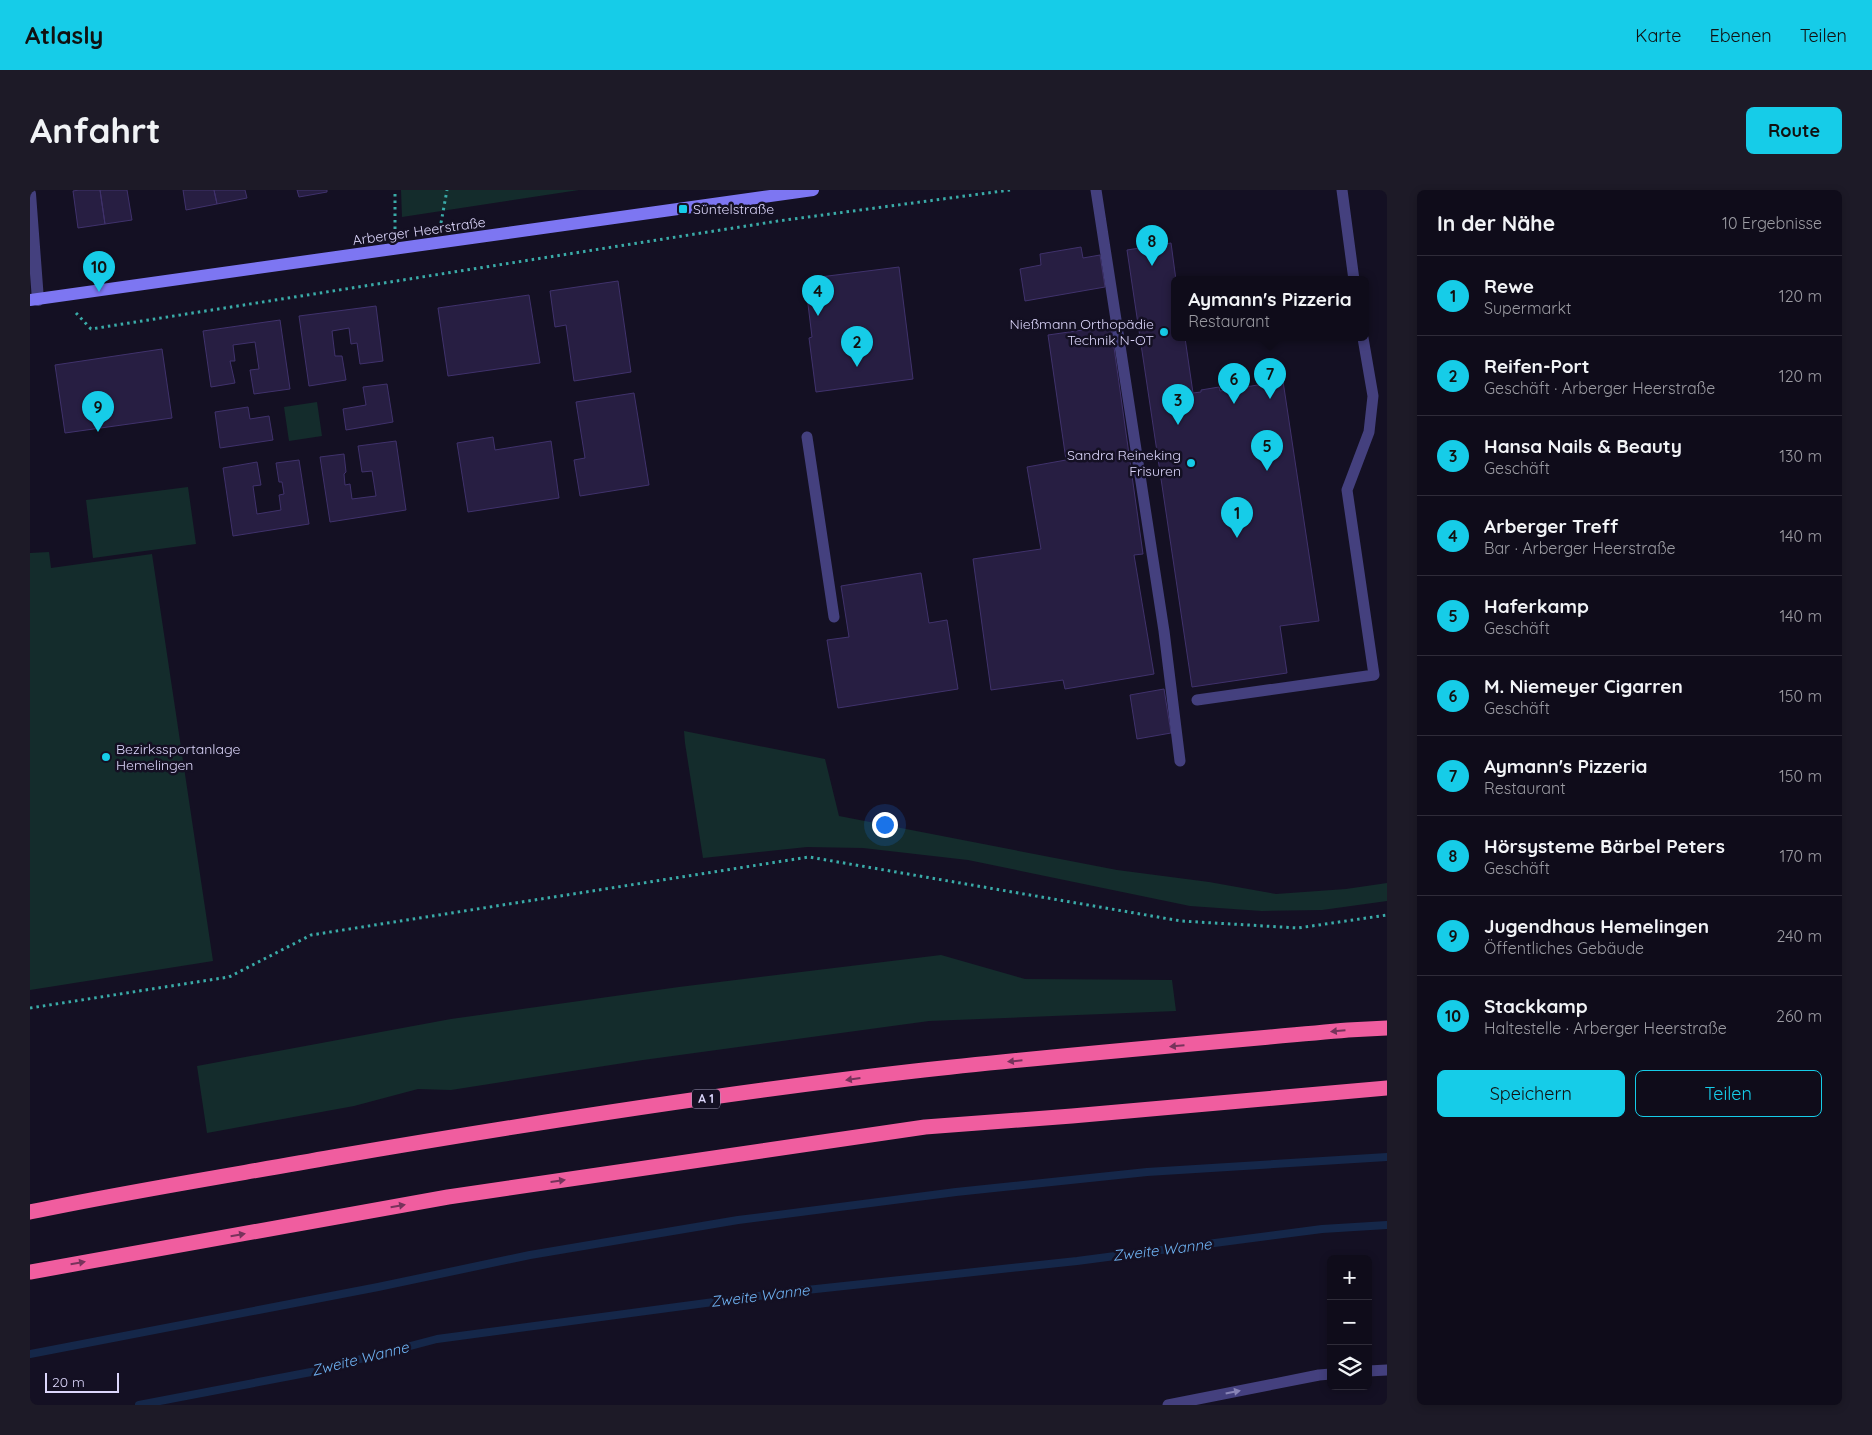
<!DOCTYPE html>
<html lang="de">
<meta charset="utf-8">
<style>
:root{--surface:#0f0c1a;--page:#1d1a27;--text:#f1f3f6;--muted:#9b9ba2;--line:#2f2c39;--accent:#16cce8}
body{margin:0;font-family:Quicksand,sans-serif;background:var(--page);color:var(--text)}
.controls{position:absolute;right:15px;bottom:15px;display:grid;overflow:hidden;border-radius:8px;box-shadow:0 2px 8px #0003}
.controls button{width:45px;height:45px;display:grid;place-items:center;padding:0;border:0;border-bottom:1px solid var(--line);background:var(--surface);color:var(--text);font:25px sans-serif}
.scale{position:absolute;left:15px;bottom:12px;width:74px;box-sizing:border-box;padding-left:5px;border:2px solid #dcd6fb;border-top:0;font-size:14px;line-height:18px;white-space:nowrap;color:#dcd6fb;-webkit-text-stroke:4px #141023;paint-order:stroke}
.you{position:absolute;left:854px;top:634px;width:18px;height:18px;margin:-12px;border:4px solid #fff;border-radius:50%;background:#1a73e8;box-shadow:0 0 0 8px #1a73e833}
.badge{display:grid;place-items:center;width:32px;height:32px;border-radius:50%;background:var(--accent);color:#111;font-size:16px;font-weight:700}
.pin{position:absolute;translate:-50% -41px;filter:drop-shadow(0 1px 2px #0008)}
.pin::after{content:'';position:absolute;top:26px;width:18px;height:15px;background:inherit;clip-path:polygon(0 0,100% 0,50% 100%)}
.popup{position:absolute;left:1141px;top:86px;width:198px;height:65px;box-sizing:border-box;display:grid;place-content:center;border-radius:8px;background:var(--surface);filter:drop-shadow(0 1px 4px #0005);font-size:16px;white-space:nowrap;color:var(--muted)}
.popup b{font-size:19px;color:var(--text)}
.popup::after{content:'';position:absolute;left:50%;top:100%;margin-left:-10px;border:10px solid transparent;border-top-color:var(--surface)}
.list{margin:0;padding:0;list-style:none}
h2{display:flex;justify-content:space-between;align-items:center;height:65px;margin:0;padding:0 20px;font-size:21px}
h2 small{font-size:16px;font-weight:400;color:var(--muted)}
.list li{display:grid;grid-template-columns:32px 1fr auto;gap:15px;align-items:center;box-sizing:border-box;height:80px;padding:0 20px;border-top:1px solid var(--line)}
.list b{display:block;font-size:19px;white-space:nowrap}
.list p{margin:0;font-size:16px;white-space:nowrap;color:var(--muted)}
.list em{font-size:16px;font-style:normal;color:var(--muted)}
.actions{display:flex;gap:10px;padding:15px 20px}
.actions a{flex:1;padding:11px 0;border:1px solid var(--accent);border-radius:8px;text-align:center;font-size:18px;color:var(--accent)}
.actions .main{background:var(--accent);color:#111}
.icon{flex:none;width:28px;height:28px;fill:none;stroke:currentColor;stroke-width:2;stroke-linecap:round;stroke-linejoin:round}
.map{position:relative;flex:none;width:1357px;height:1215px;overflow:hidden;border-radius:8px}
header{display:flex;align-items:center;gap:30px;box-sizing:border-box;height:70px;padding:0 25px;background:var(--accent);color:#111}
header strong{font-size:24px}
nav{display:flex;gap:28px;margin-inline-start:auto;font-size:18px}
.intro{display:flex;align-items:center;justify-content:space-between;box-sizing:border-box;height:120px;padding:0 30px}
h1{margin:0;font-size:35px}
.button{padding:12px 22px;border-radius:8px;background:var(--accent);color:#111;font-size:18px;font-weight:700}
main{display:flex;gap:30px;padding:0 30px}
aside{flex:1;background:var(--surface);border-radius:8px;box-shadow:0 2px 8px #0003}
.map>svg:first-child{display:block}
.green{fill:#142c2c}
.lines{fill:none;stroke-linecap:round;stroke-linejoin:round}
.stream{stroke:#152749;stroke-width:8}
.building{fill:#271e42;stroke:#40326c}
.path{stroke:#3aaba8;stroke-width:3;stroke-dasharray:2.5 4;stroke-linecap:butt}
.service{stroke:#44407e;stroke-width:11}
.minor{stroke:#44407e;stroke-width:12}
.secondary{stroke:#7d76f2;stroke-width:12}
.motorway{stroke:#f05d9f;stroke-width:15}
.oneway{fill:#77335b}
.oneway2{fill:#8884b6}
.poi-dot{fill:#16cce8;stroke:#141023;stroke-width:2}
.labels{text-anchor:middle;stroke-width:5;stroke-linejoin:round;paint-order:stroke}
.shield{fill:#141023;stroke:#a09bba;stroke-width:1}
.shield-label{font-size:12px;font-weight:bold;fill:#dcd6fb}
.poi-label{font-size:14px;fill:#dcd6fb;stroke:#141023;text-anchor:start}
.street-label{font-size:14px;fill:#dcd6fb;stroke:#141023}
.water-label{font-size:15px;font-style:italic;fill:#6eb1f1;stroke:#141023}
</style>
<header>
<strong>Atlasly</strong>
<nav><a>Karte</a><a>Ebenen</a><a>Teilen</a></nav>
</header>
<div class="intro"><h1>Anfahrt</h1><a class="button">Route</a></div>
<main>
<div class="map">
<svg width="1357" height="1215" viewBox="0 0 1357 1215">
<rect width="100%" height="100%" fill="#141023"/>
<path class="green" d="M371,0H549L372,27Z
M287,212L292,246L259,251L254,217Z
M158,297L166,354L63,368L56,310Z
M19,362L21,378L122,364L183,771L0,800V363Z
M654,541L795,569L809,626L1087,680L1179,692L1246,704L1316,699L1357,693V711L1292,720L1232,721L1160,716L938,670L833,658L777,657L673,668L655,553Z
M911,765L995,789L1142,790L1146,821L899,831L613,870L421,900L388,899L324,916L177,943L167,876L421,829L649,797Z"/>
<g class="lines">
<path class="stream" d="M0,1164L348,1097L500,1065L708,1030L926,1002L1117,982L1357,967
M109,1215L281,1182L407,1149L758,1102L1047,1071L1292,1039L1357,1035"/>
</g>
<path class="building" d="M49,0H70L75,34L48,38L43,1Z
M70,0H97L102,30L75,34Z
M153,0H184L187,14L156,20Z
M184,0H215L217,8L187,14Z
M267,0H297V2L269,7Z
M1141,53L1146,90L1145,148H1155L1163,203L1171,202V200L1189,197L1190,201L1253,191L1289,431L1250,436L1257,483L1162,497L1097,60Z
M1051,57L1053,68L1070,65L1075,97L995,111L990,79L1011,75L1010,64Z
M869,77L883,189L786,202L779,148L782,147L776,98L791,96L790,87Z
M588,91L601,182L544,191L536,135L525,137L520,101Z
M499,105L510,173L418,186L408,118Z
M346,116L353,171L330,174L327,153L321,154L319,138L302,141L305,166H312L316,190L279,196L269,126Z
M250,130L260,199L224,204L220,180L229,179L225,152L203,155L205,171H200L205,193L181,197L173,141Z
M1081,136L1113,364L1104,365L1124,484L1035,499L1033,490L961,500L943,369L1011,359L997,277L1036,270L1018,145Z
M132,159L142,228L35,243L25,175Z
M357,194L363,232L316,240L313,219L336,215L333,197Z
M604,203L619,295L550,306L544,270L555,268L546,212Z
M218,217L220,229L239,226L243,250L190,258L185,222Z
M463,247L465,260L521,251L529,308L438,322L427,253Z
M366,251L376,320L300,332L290,267L314,264L316,282L314,284L315,295L320,294L322,309L346,306L342,281L332,282L328,256Z
M269,270L279,334L203,346L193,278L227,272L231,295L223,296L227,324L251,320L249,305L254,304L252,292H249L246,273Z
M891,383L899,433L917,430L928,499L808,518L797,450L819,447L811,396Z
M1134,499L1141,543L1107,549L1100,505Z"/>
<g class="lines">
<path class="path" d="M411,33L417,0
M365,39V0
M46,123L61,139L748,31L980,0
M0,818L199,787L281,745L779,667L1151,731L1268,738L1357,725"/>
<path class="service" d="M1066,0L1134,441L1150,571
M1312,0L1324,90
M777,247L804,427
M1167,510L1344,485L1317,300L1339,242L1343,206L1333,148
M1338,1181L1357,1180
M1138,1215L1289,1185L1301,1184"/>
<path class="minor" d="M0,4L8,110"/>
<path class="secondary" d="M0,110L783,0"/>
<path class="motorway" d="M0,1022C100,1001 202,985 303,967C496,934 690,903 885,881C1029,865 1173,853 1318,840L1357,838
M0,1082L418,1007L895,937L1042,926L1357,898"/>
</g>
<defs><path id="oneway-solid" d="M-6-.8H1V-3.2L6.5 0L1 3.2V.8H-6Z" transform="scale(1.25)"/></defs>
<g class="oneway">
<use href="#oneway-solid" transform="translate(1308 841) rotate(175)"/>
<use href="#oneway-solid" transform="translate(1147 856) rotate(175)"/>
<use href="#oneway-solid" transform="translate(985 871) rotate(174)"/>
<use href="#oneway-solid" transform="translate(823 889) rotate(172)"/>
<use href="#oneway-solid" transform="translate(528 991) rotate(-8)"/>
<use href="#oneway-solid" transform="translate(368 1016) rotate(-10)"/>
<use href="#oneway-solid" transform="translate(208 1045) rotate(-10)"/>
<use href="#oneway-solid" transform="translate(48 1073) rotate(-10)"/>
</g>
<use class="oneway2" href="#oneway-solid" transform="translate(1203 1202) rotate(-11)"/>
<g class="poi-dot">
<rect x="648" y="14" width="10" height="10" rx="2.5"/>
<circle cx="1134" cy="142" r="5"/>
<circle cx="1161" cy="273" r="5"/>
<circle cx="76" cy="567" r="5"/>
</g>
<g class="labels">
<rect class="shield" x="662" y="899.5" width="28" height="19" rx="4"/>
<g class="shield-label">
<text x="676" y="913">A 1</text>
</g>
<g class="poi-label">
<text x="663" y="24">Süntelstraße</text>
<text x="1124" y="139" text-anchor="end">Nießmann Orthopädie<tspan x="1124" dy="16">Technik N-OT</tspan></text>
<text x="1151" y="270" text-anchor="end">Sandra Reineking<tspan x="1151" dy="16">Frisuren</tspan></text>
<text x="86" y="564">Bezirkssportanlage<tspan x="86" dy="16">Hemelingen</tspan></text>
</g>
<g class="street-label">
<text transform="translate(389 41) rotate(-8)" y="5">Arberger Heerstraße</text>
</g>
<g class="water-label">
<text transform="translate(1132 1060) rotate(-7)" y="5">Zweite Wanne</text>
<text transform="translate(730 1106) rotate(-7)" y="5">Zweite Wanne</text>
<text transform="translate(330 1169) rotate(-14)" y="5">Zweite Wanne</text>
</g>
</g>
</svg>
<div class="controls">
<button>+</button>
<button>−</button>
<button><svg class="icon" aria-label="layers" viewBox="0 0 24 24"><path d="M12 4l9 5-9 5-9-5zM3 14l9 5 9-5"/></svg></button>
</div>
<div class="scale">20 m</div>
<div class="you"></div>
<div class="pin badge" style="left:1207px;top:348px">1</div>
<div class="pin badge" style="left:827px;top:177px">2</div>
<div class="pin badge" style="left:1148px;top:235px">3</div>
<div class="pin badge" style="left:788px;top:126px">4</div>
<div class="pin badge" style="left:1237px;top:281px">5</div>
<div class="pin badge" style="left:1204px;top:214px">6</div>
<div class="pin badge" style="left:1240px;top:209px">7</div>
<div class="popup"><b>Aymann's Pizzeria</b>Restaurant</div>
<div class="pin badge" style="left:1122px;top:76px">8</div>
<div class="pin badge" style="left:68px;top:242px">9</div>
<div class="pin badge" style="left:69px;top:102px">10</div>
</div>
<aside>
<h2>In der Nähe<small>10 Ergebnisse</small></h2>
<ul class="list">
<li><span class="badge">1</span><div><b>Rewe</b><p>Supermarkt</p></div><em>120 m</em></li>
<li><span class="badge">2</span><div><b>Reifen-Port</b><p>Geschäft · Arberger Heerstraße</p></div><em>120 m</em></li>
<li><span class="badge">3</span><div><b>Hansa Nails &amp; Beauty</b><p>Geschäft</p></div><em>130 m</em></li>
<li><span class="badge">4</span><div><b>Arberger Treff</b><p>Bar · Arberger Heerstraße</p></div><em>140 m</em></li>
<li><span class="badge">5</span><div><b>Haferkamp</b><p>Geschäft</p></div><em>140 m</em></li>
<li><span class="badge">6</span><div><b>M. Niemeyer Cigarren</b><p>Geschäft</p></div><em>150 m</em></li>
<li><span class="badge">7</span><div><b>Aymann's Pizzeria</b><p>Restaurant</p></div><em>150 m</em></li>
<li><span class="badge">8</span><div><b>Hörsysteme Bärbel Peters</b><p>Geschäft</p></div><em>170 m</em></li>
<li><span class="badge">9</span><div><b>Jugendhaus Hemelingen</b><p>Öffentliches Gebäude</p></div><em>240 m</em></li>
<li><span class="badge">10</span><div><b>Stackkamp</b><p>Haltestelle · Arberger Heerstraße</p></div><em>260 m</em></li>
</ul>
<div class="actions"><a class="main">Speichern</a><a>Teilen</a></div>
</aside>
</main>
